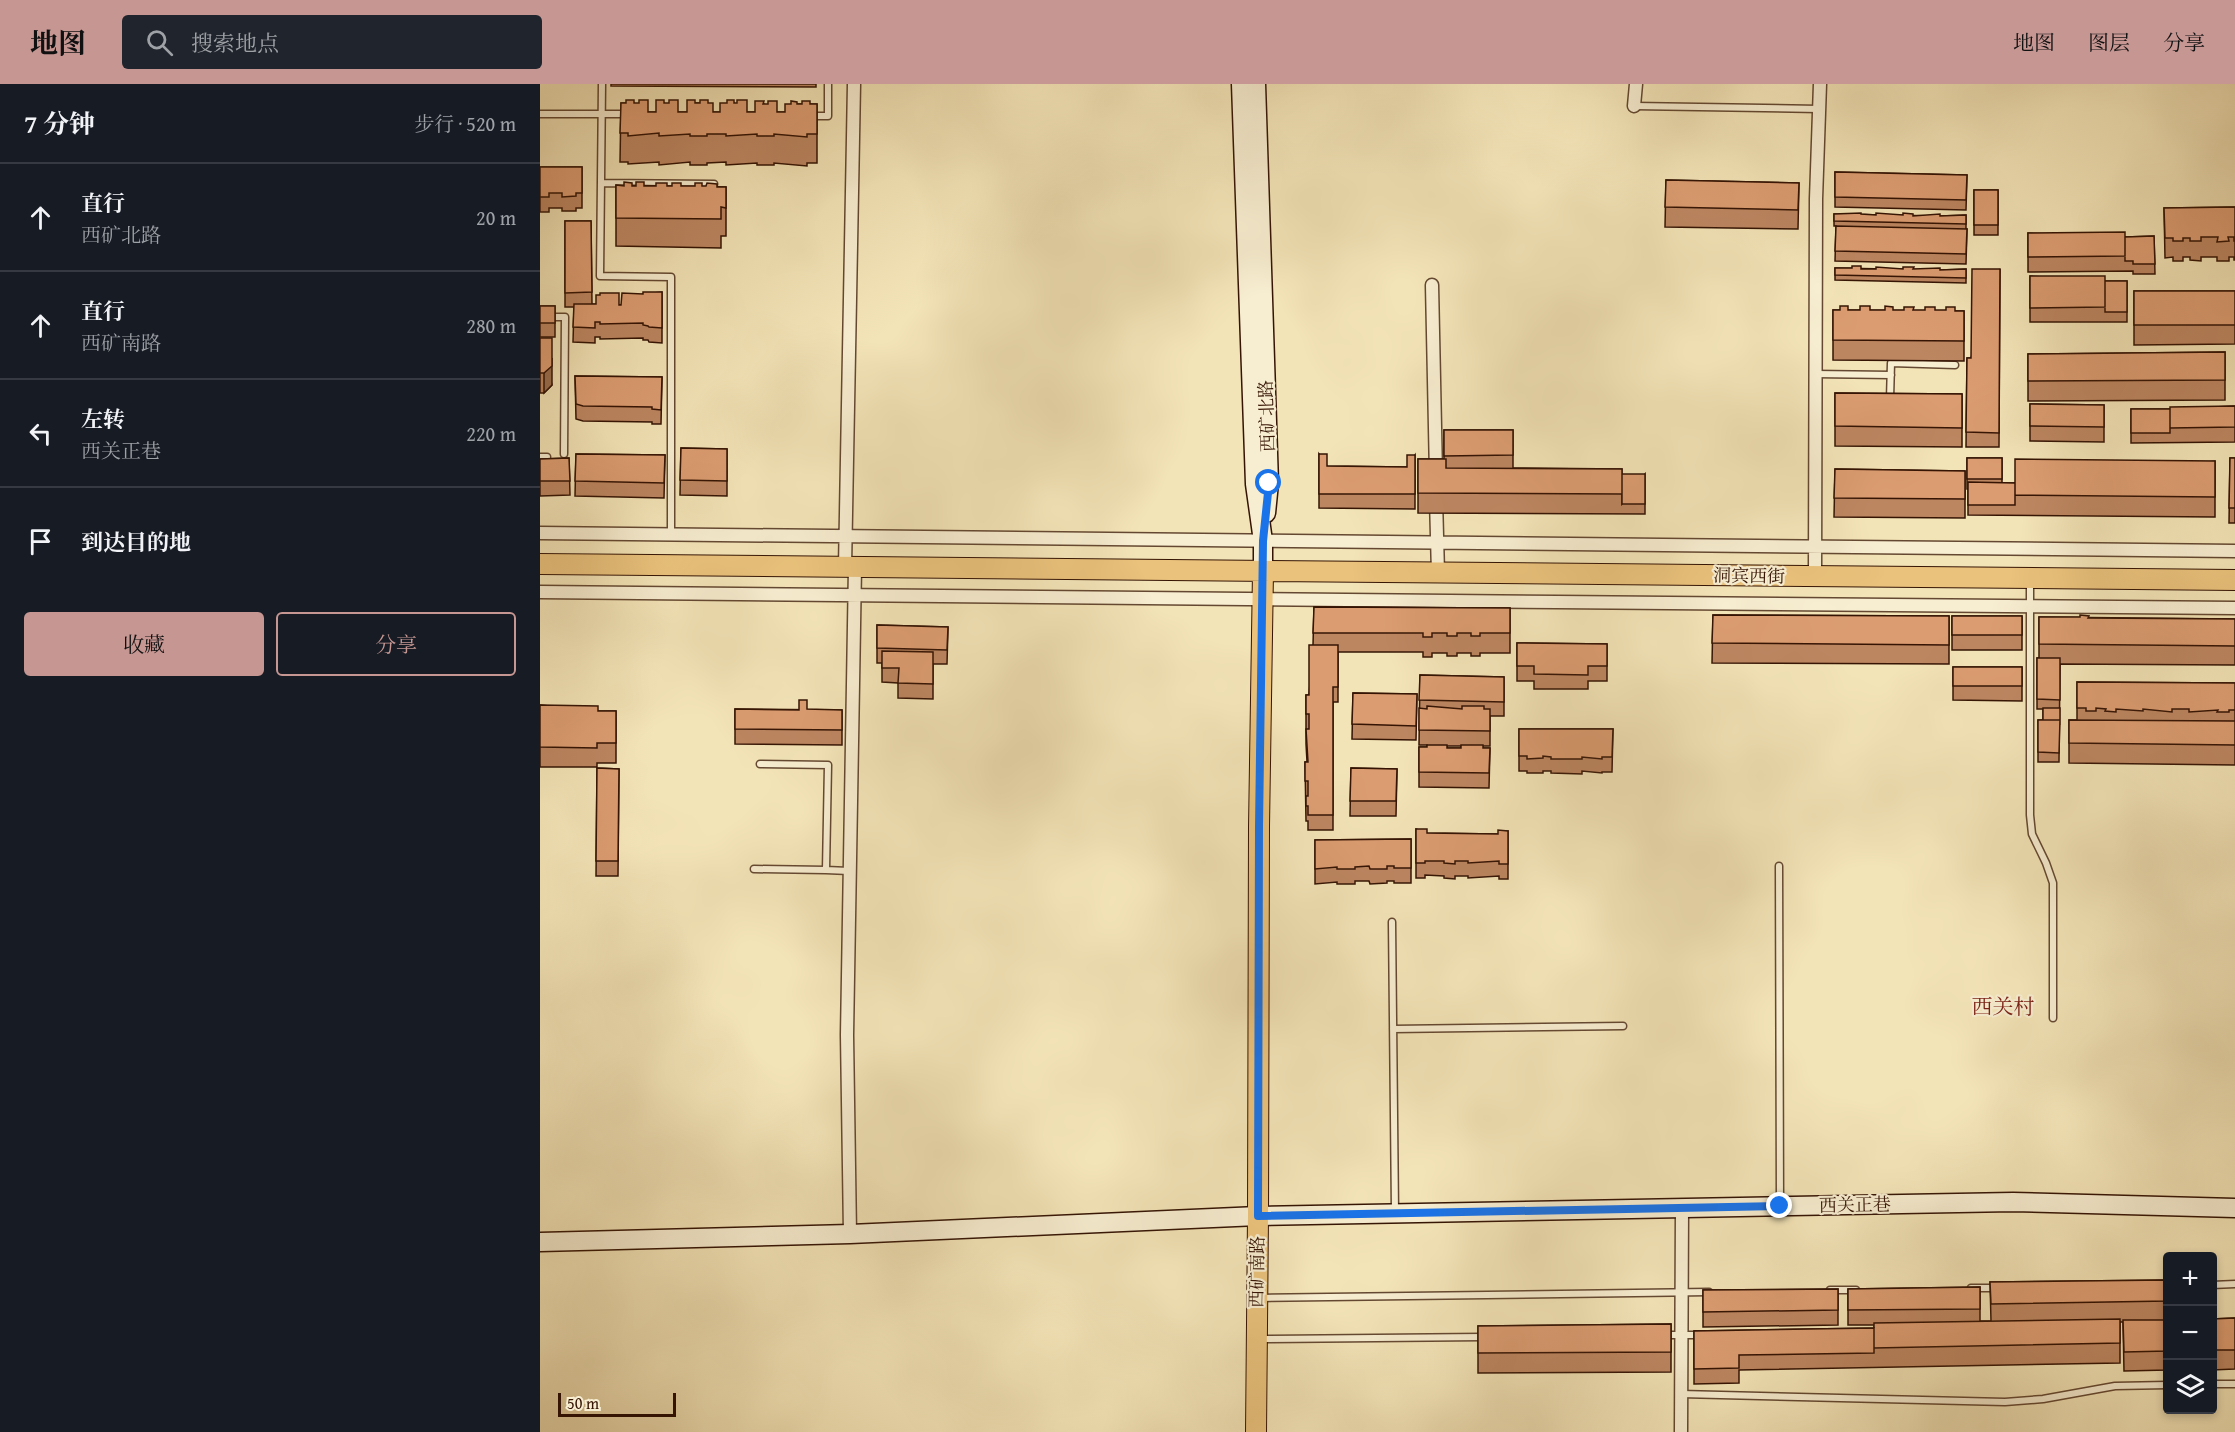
<!DOCTYPE html>
<html lang="zh">
<meta charset="utf-8">
<style>
:root{--surface:#171b24;--page:#20242c;--text:#f1f3f6;--muted:#9ea1a6;--line:#363941;--accent:#c59692}
body{margin:0;font-family:"Gentium Book Plus","Noto Serif SC",serif;background:var(--page);color:var(--text)}
.controls{position:absolute;right:18px;bottom:18px;display:grid;overflow:hidden;border-radius:6px;box-shadow:0 3px 9px #0003}
.controls button{width:54px;height:54px;display:grid;place-items:center;padding:0;border:0;border-bottom:2px solid var(--line);background:var(--surface);color:var(--text);font:30px sans-serif}
.scale{position:absolute;left:18px;bottom:15px;width:118px;box-sizing:border-box;padding-left:6px;border:3px solid #351404;border-top:0;font-size:16px;line-height:21px;white-space:nowrap;color:#351404;-webkit-text-stroke:4px #f7edd0;paint-order:stroke}
.stop{position:absolute;width:18px;height:18px;margin:-14px;border:4px solid #1a73e8;border-radius:50%;background:#fff}
.stop.end{background:#1a73e8;border-color:#fff;box-shadow:0 2px 6px #0008}
.list{margin:0;padding:0;list-style:none}
h2{display:flex;justify-content:space-between;align-items:center;height:78px;margin:0;padding:0 24px;font-size:26px}
h2 small{font-size:20px;font-weight:400;color:var(--muted)}
.list li{display:grid;grid-template-columns:39px 1fr auto;gap:18px;align-items:center;box-sizing:border-box;height:108px;padding:0 24px;border-top:2px solid var(--line)}
.list b{display:block;font-size:22px;white-space:nowrap}
.list p{margin:0;font-size:20px;white-space:nowrap;color:var(--muted)}
.list em{font-size:20px;font-style:normal;color:var(--muted)}
.actions{display:flex;gap:12px;padding:18px 24px}
.actions a{flex:1;padding:14px 0;border:2px solid var(--accent);border-radius:6px;text-align:center;font-size:21px;color:var(--accent)}
.actions .main{background:var(--accent);color:#111}
.icon{flex:none;width:33px;height:33px;fill:none;stroke:currentColor;stroke-width:2;stroke-linecap:round;stroke-linejoin:round}
.map{position:relative;flex:none;width:1695px;height:1348px;overflow:hidden}
header{display:flex;align-items:center;gap:36px;box-sizing:border-box;height:84px;padding:0 30px;background:var(--accent);color:#111}
header strong{font-size:28px}
nav{display:flex;gap:33px;margin-inline-start:auto;font-size:21px}
.search{width:420px;height:54px;background:var(--page);display:flex;align-items:center;gap:15px;box-sizing:border-box;padding:0 21px;border-radius:6px;color:var(--muted);font-size:22px}
main{display:flex}
aside{flex:1;background:var(--surface)}
.map>svg:first-child{display:block}
.lines{fill:none;stroke-linecap:round;stroke-linejoin:round}
.lane-casing{stroke:#644831;stroke-width:9}
.street-casing{stroke:#644831;stroke-width:15}
.secondary-casing{stroke:#351404;stroke-width:21}
.primary-casing{stroke:#351404;stroke-width:22}
.lane{stroke:#f7edd0;stroke-width:6}
.street{stroke:#f7edd0;stroke-width:12}
.secondary{stroke:#f7edd0;stroke-width:18}
.primary{stroke:#eac27c;stroke-width:20}
.wall{fill:#bc8661;stroke:#351404;stroke-width:1.5;fill-rule:evenodd}
.shaded-wall{fill:#996d4f;stroke:#351404;stroke-width:1.5}
.building{fill:#db9c71;stroke:#351404;stroke-width:1.5}
.route{stroke:#1a73e8;stroke-width:8}
.labels{text-anchor:middle;stroke-width:4.5;stroke-linejoin:round;paint-order:stroke}
.street-label{font-size:18px;fill:#351404;stroke:#f7edd0}
.quarter-label{font-size:21px;fill:#7a1f14;stroke:#f7edd0}
</style>
<header>
<strong>地图</strong>
<div class="search"><svg class="icon" aria-label="search" viewBox="0 0 24 24"><circle cx="10" cy="10" r="6"/><path d="M15 15l6 6"/></svg>搜索地点</div>
<nav><a>地图</a><a>图层</a><a>分享</a></nav>
</header>
<main>
<aside>
<h2>7 分钟<small>步行 · 520 m</small></h2>
<ul class="list">
<li><svg class="icon" aria-label="ahead" viewBox="0 0 24 24"><path d="M12 20V5M6 11l6-6 6 6"/></svg><div><b>直行</b><p>西矿北路</p></div><em>20 m</em></li>
<li><svg class="icon" aria-label="ahead" viewBox="0 0 24 24"><path d="M12 20V5M6 11l6-6 6 6"/></svg><div><b>直行</b><p>西矿南路</p></div><em>280 m</em></li>
<li><svg class="icon" aria-label="left" viewBox="0 0 24 24"><path d="M17 20v-9H6M10 6l-5 5 5 5"/></svg><div><b>左转</b><p>西关正巷</p></div><em>220 m</em></li>
<li><svg class="icon" aria-label="arrive" viewBox="0 0 24 24"><path d="M6 21V4h12l-3 4 3 4H6"/></svg><div><b>到达目的地</b></div></li>
</ul>
<div class="actions"><a class="main">收藏</a><a>分享</a></div>
</aside>
<div class="map">
<svg width="1695" height="1348" viewBox="0 0 1695 1348">
<rect width="100%" height="100%" fill="#f3e4b7"/>
<filter id="stains"><feTurbulence type="fractalNoise" baseFrequency=".00333" numOctaves="4"/><feColorMatrix values="0 0 0 0 .2 0 0 0 0 .09 0 0 0 0 .02 0 0 0 .5 -.17"/></filter>
<radialGradient id="worn" r=".72"><stop offset=".6" stop-color="#630" stop-opacity="0"/><stop offset="1" stop-color="#630" stop-opacity=".3"/></radialGradient>
<g class="lines">
<g class="lane-casing">
<path id="lane" d="M62,0L60,192L131,193V450
M1094,22L1279,25
M0,30H86
M271,32H288V0
M61,99L174,100
M0,233H25L24,370
M1275,290L1351,291
M1352,315H1350L1351,279L1415,281
M0,373H7
M1490,498V731L1492,750L1506,779L1513,799V934
M1239,782L1240,1121
M214,785L286,786L288,681L220,680
M286,786L309,787
M852,838L855,1128
M853,945L1083,942
M1672,1201L1695,1200
M1431,1204H1457
M1290,1206H1316
M720,1214L1169,1208
M1125,1251H1159
M720,1255L943,1253
M1672,1300H1695
M1141,1310L1465,1318L1503,1315L1575,1302L1628,1301"/>
</g>
<g class="street-casing">
<path id="street" d="M1094,22L1096,0
M892,201L896,391
M896,415L898,489
M0,449L1695,467
M305,483L314,0
M1275,493L1276,115L1280,0
M0,508C565,516 1130,518 1695,524
M310,1150L307,951L315,483
M1141,1348L1142,1124"/>
</g>
<g class="secondary-casing">
<path id="secondary" d="M701,0L715,400L723,457V487
M716,0L729,399L726,429
M0,1158L310,1150L718,1132L1473,1118L1695,1124"/>
</g>
<g class="primary-casing">
<path id="primary" d="M0,480L1695,496
M716,1348L718,1132L719,743L723,487"/>
</g>
<use href="#lane" class="lane"/>
<use href="#street" class="street"/>
<use href="#secondary" class="secondary"/>
<use href="#primary" class="primary"/>
</g>
<path class="wall" d="M71,0H276V3L71,2Z
M81,19H94L108,28H116L124,19L138,28H147L155,19H168L173,28H180L194,19L207,28H215L224,20L237,28H245L257,20H277V79H267V82L234,79V81H217V79L186,81V78L167,79V81H150V78L119,81V78L88,80V78H80Z
M0,83H42V124H36V127H22V124H9V128H0Z
M1295,88L1427,91L1426,126L1295,123Z
M1126,96L1259,99L1258,145L1125,143Z
M76,101L186,103V152H181V164L76,162Z
M1434,106H1458V151H1434Z
M1695,123V176H1694V173H1689V177H1677V173H1661V177L1650,176V173H1643V177H1633V173L1625,174L1624,124Z
M1294,130L1400,132L1426,131V145H1427L1426,180L1295,177L1296,142H1294Z
M25,137H51L52,220L81,221L103,210L122,208V259L109,258L108,256H103V254L60,255V253H55V259L33,258L34,223H25Z
M1488,149L1585,153L1614,152L1615,190H1593V187L1488,188Z
M1295,184L1400,186L1426,185V199L1295,196Z
M1460,185L1459,363H1426L1427,274H1431Z
M1490,192L1565,197H1587V238H1490Z
M1594,207H1695V260L1594,261Z
M0,222H15V253H0Z
M1293,226L1424,227V277L1293,276Z
M0,254L12,301L4,309H0Z
M1685,268V316L1488,317V270Z
M35,292L122,293L121,340H112V338L43,337L36,335Z
M1295,309L1422,310V363L1295,362Z
M1490,320L1564,321V358L1490,357Z
M1695,322V358L1591,359V325H1630Z
M904,346H973V384L1082,385V420L1105,390V430L878,429V375H904Z
M141,364L187,365V412L140,411Z
M36,370L125,371L124,414L35,412Z
M779,370L787,382L867,383L875,371V425L779,424Z
M29,374L30,411L0,412V375Z
M1427,374H1462V399H1475L1675,377V433L1428,431V405H1427Z
M1690,374H1695V439H1689Z
M1295,385L1425,387V434L1294,433Z
M774,523L970,524V569H940V572H931V569H917V572H907V569H892V573H883V568H798V618H793V746H768V737H766L765,678H767L766,660V611H769L773,561Z
M1173,531L1409,532V580L1172,579Z
M1412,532H1482V566H1412Z
M1499,533L1695,535V581L1520,580L1519,678H1498V636H1503V625H1497V574H1499Z
M337,541L408,543L407,580H393V615L358,614V599L342,598V579H337Z
M977,559L1067,560V597H1048V605H994V597H977Z
M1413,583H1482V617L1413,616Z
M880,591L964,593V632H950V662H943V664H950L949,704L879,703V663H887V661H879ZM907,662H921V664H907Z
M1537,598L1695,599V681L1529,679V636H1537Z
M813,609L877,610L876,656L812,655Z
M0,621L58,627H76V679H57V683H0Z
M195,625L302,626V661L195,660Z
M979,645H1073L1072,688H1062V689L1042,687V690L1011,689V687H1003V689H987V687H979Z
M57,684L79,685L78,792H56Z
M811,684L857,685L856,732H810Z
M876,745L887,749L958,750L968,747V795H959V792L928,794V792H915V795L904,794V792L885,791V794H876Z
M871,755V799H854V797H847V799L830,800L829,797H815V800H797V798L775,800V756Z
M1628,1196V1286L1584,1287L1583,1238H1580V1279L1199,1286V1299L1154,1300V1247L1334,1244V1241H1308V1205L1440,1203V1237H1451L1450,1198Z
M1298,1205V1241L1163,1243V1206Z
M1695,1234V1285L1672,1286V1235Z
M1131,1240V1288L938,1289V1242Z"/>
<path class="shaded-wall" d="M12,274V301L4,309V289Z"/>
<path class="building" d="M86,16H94V19H99V16H108V28H116V16H124V19H129V16H138V28H147V16H155V19H160V16H168V19H173V28H180V19H187V16H194V19H197V16H207V28H215V17H224L223,20H228V17H237V28H245V20H251V17L257,18V20H262V17H270V20H277V50H267V53L234,50V52H217V50L186,52V50H167V52H150V50L119,52V49L88,52V49H80L81,19H86Z
M0,83H42V109H36V112L22,113V109H9V113H0Z
M1295,88L1427,91L1426,116L1295,113Z
M1126,96L1259,99L1258,126L1125,123Z
M84,98L92,99V102H96V98H104V102H116V99H127V102H132V99H141V102H155V99H162V102H166L167,99L177,100V103H186V124L181,123V135L76,134V101L84,102Z
M1434,106H1458V141H1434Z
M1695,123V157H1694V153H1688L1689,157L1677,158L1678,153H1661V157H1650V154H1643V157H1633V154H1625L1624,124Z
M1321,129V130L1336,131V129L1363,131V129L1373,130V132L1400,130V132L1426,131V140L1294,137V130Z
M25,137H51L52,208L25,209Z
M1296,142L1427,145L1426,170L1295,167Z
M1585,148V172L1488,173V149Z
M1614,152L1615,180H1593V177H1585V153Z
M1312,182H1321V185H1336V183L1363,185V183H1374L1373,185L1400,184V186L1426,185V194L1295,191V184H1312Z
M1432,185H1460L1459,349L1426,348L1427,274H1431Z
M1490,192H1565V223L1490,224Z
M1565,197H1587V228H1565Z
M1594,207H1695V241H1594Z
M103,208H122V244L109,243L108,242L103,241V239L60,240V238H55V244L33,243L34,220H56V211H60V209H79V221H81L82,209L103,210Z
M0,222H15V239H0Z
M1300,222H1308V226H1320V222H1330V226H1345V222L1353,223V226H1364V223H1374L1373,226H1385V223H1395V226H1406V223H1415V227H1424V257L1293,256V226H1300Z
M0,254H12V282L4,289H0Z
M1685,268V296L1488,297V270Z
M35,292L122,293L121,326L112,325V323L43,322L36,320Z
M1295,309L1422,310V344L1295,342Z
M1490,320L1564,321V343L1490,342Z
M1695,322V343L1630,344V323Z
M1591,325H1630V349H1591Z
M904,346H973V371L904,372Z
M141,364L187,365V397L140,396Z
M36,370L125,371L124,399L35,397Z
M779,370H787V382L867,383V371H875V410H779Z
M29,374L30,397H0V375Z
M1427,374H1462V395H1427Z
M1690,374H1695V424H1689Z
M878,375H906V384L1082,385V410L878,409Z
M1475,375L1675,377V413L1475,411Z
M1295,385L1425,387V415L1294,414Z
M1082,390H1105V420H1082Z
M1428,398L1475,399V421H1428Z
M774,523L970,524V549H940V552H931V549H917V552H907V549H892V553H883V549H773Z
M1173,531L1409,532V561L1172,559Z
M1540,531L1549,532L1548,534L1695,535V562L1499,560V533H1540Z
M1412,532H1482V551H1412Z
M337,541L408,543L407,566L337,564Z
M977,559L1067,560V582H1048V591L994,590V582H977Z
M769,561H798V603H793V731H768V722H766V712H768V697H765V678H768L766,645H769V630H766V611H769Z
M342,567L393,568V600L358,599L359,584H342Z
M1497,574H1520V616L1497,615Z
M1413,583H1482V602H1413Z
M880,591L964,593V618L879,616Z
M1537,598L1695,599V626H1689V628H1677L1678,626L1649,628V625H1632V628L1603,625V627L1576,625V628L1565,627L1566,625L1556,624V627H1546V624H1537Z
M813,609L877,610L876,642L812,640Z
M259,616H267V625L302,626V646L195,645V625L259,626Z
M0,621L58,622V627H76V659H57V664L0,663Z
M887,622L922,625V622H944V625H950V647L879,646V624L887,625Z
M1503,624H1520V641V636H1503Z
M1498,636H1520L1519,669L1498,668Z
M1529,636L1695,637V661L1529,659Z
M979,645H1073L1072,673H1062V675L1042,673V675H1011V673L1003,672V674L987,675V672H979Z
M887,661H907V664H921V661H943V664H950L949,689L879,688V663H887Z
M57,684L79,685L78,777H56Z
M811,684L857,685L856,717H810Z
M876,745H887V749L958,750V746L968,747V780H959V777L928,779V777H915V780L904,779V777H885V779H876Z
M871,755V784H854V782H847V785H830L829,782L815,783V785H797V783L775,785V756Z
M1628,1196V1217L1451,1220L1450,1198Z
M1440,1203V1225L1308,1226V1205Z
M1298,1205V1226L1163,1228V1206Z
M1695,1234V1266H1672V1235Z
M1580,1235V1259L1334,1264V1239Z
M1583,1236H1628V1267L1584,1268Z
M1131,1240V1268L938,1269V1242Z
M1334,1244V1269L1199,1271V1284L1154,1285V1247Z"/>
<g class="lines">
<path class="route" d="M729,399L723,457L719,743L718,1132L1240,1122"/>
</g>
<g class="labels">
<g class="street-label">
<text transform="translate(727 332) rotate(-92)" y="6">西矿北路</text>
<text transform="translate(1209 492) rotate(1)" y="6">洞宾西街</text>
<text transform="translate(1315 1121) rotate(-1)" y="6">西关正巷</text>
<text transform="translate(717 1188) rotate(-89)" y="6">西矿南路</text>
</g>
<g class="quarter-label">
<text x="1463" y="930">西关村</text>
</g>
</g>
<rect width="100%" height="100%" filter="url(#stains)"/>
<rect width="100%" height="100%" fill="url(#worn)"/>
</svg>
<div class="controls">
<button>+</button>
<button>−</button>
<button><svg class="icon" aria-label="layers" viewBox="0 0 24 24"><path d="M12 4l9 5-9 5-9-5zM3 14l9 5 9-5"/></svg></button>
</div>
<div class="scale">50 m</div>
<div class="stop" style="left:729px;top:399px"></div>
<div class="stop end" style="left:1240px;top:1122px"></div>
</div>
</main>
